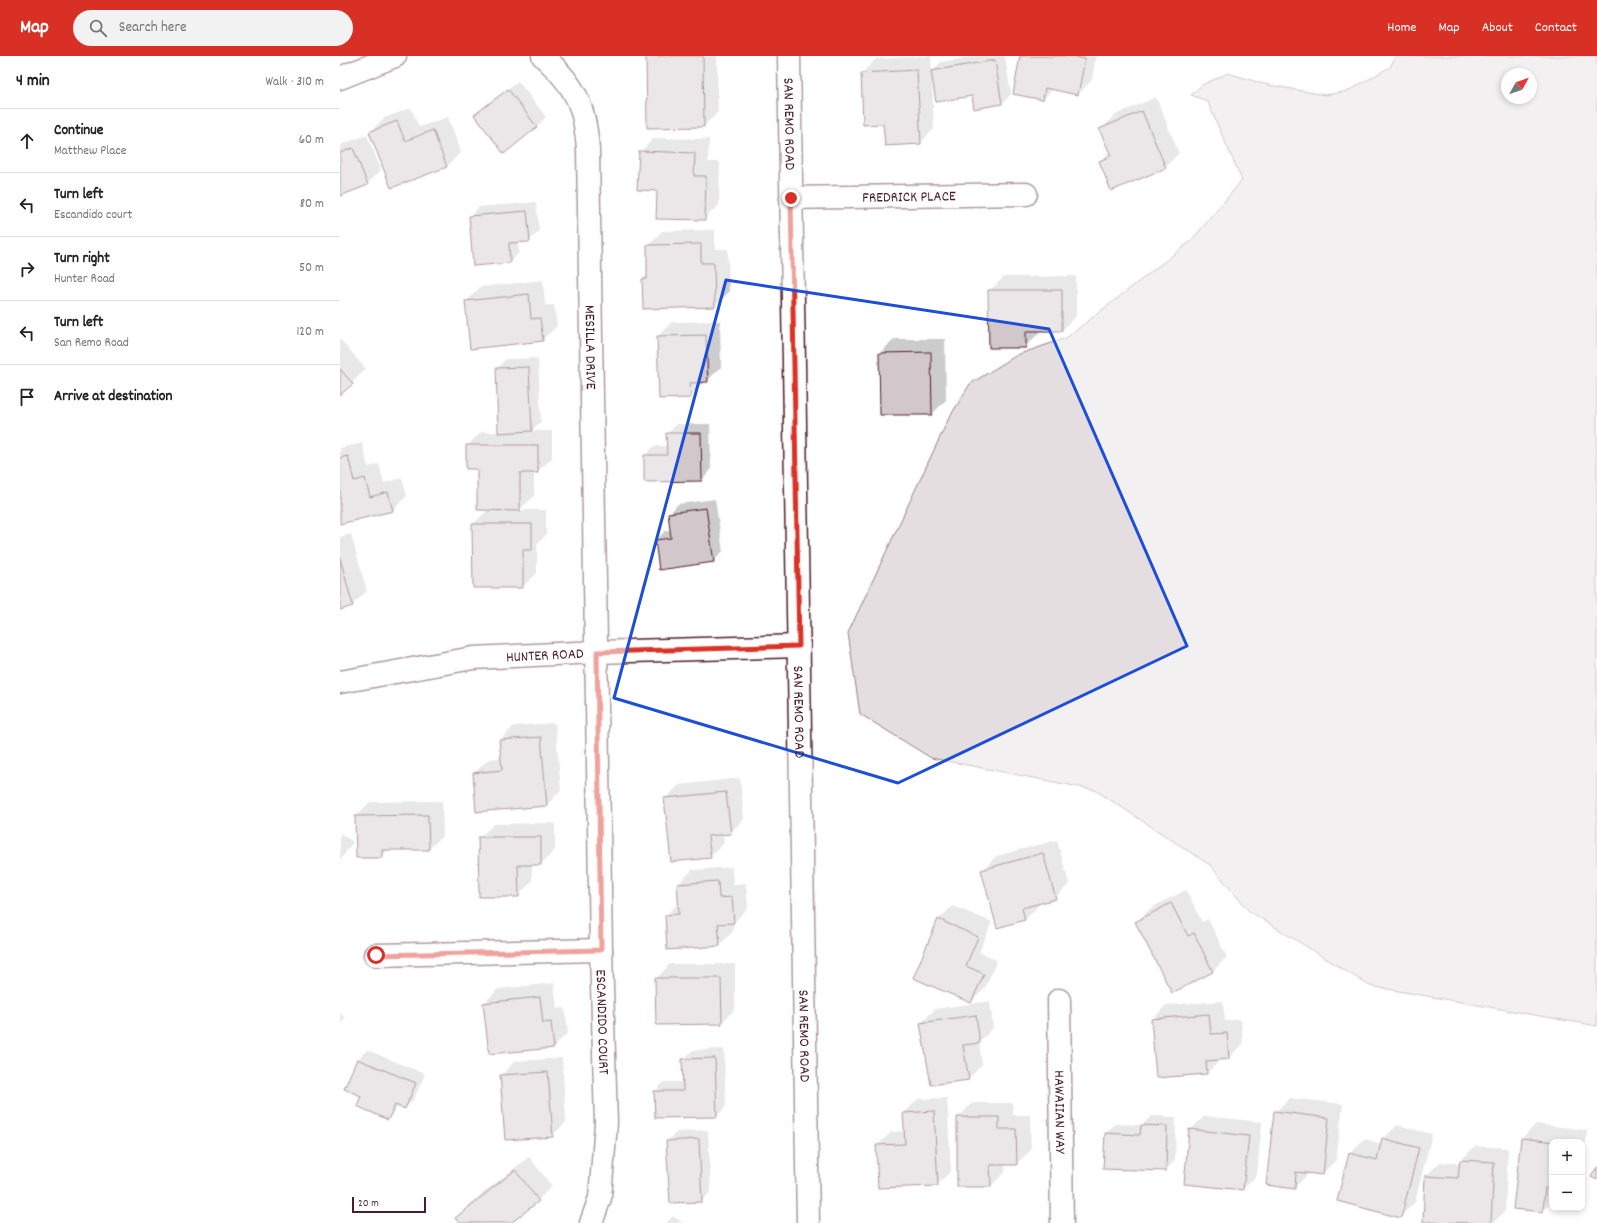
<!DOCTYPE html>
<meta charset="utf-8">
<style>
:root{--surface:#fff;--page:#f2f2f2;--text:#222;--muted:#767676;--line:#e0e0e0;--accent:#d93025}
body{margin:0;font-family:Dekko,sans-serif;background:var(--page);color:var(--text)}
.controls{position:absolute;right:12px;bottom:12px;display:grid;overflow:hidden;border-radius:8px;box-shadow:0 2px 6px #0003}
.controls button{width:36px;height:36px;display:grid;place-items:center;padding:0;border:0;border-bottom:1px solid var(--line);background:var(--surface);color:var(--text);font:20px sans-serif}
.compass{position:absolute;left:1161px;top:12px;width:36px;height:36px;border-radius:50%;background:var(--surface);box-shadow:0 2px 6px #0003;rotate:50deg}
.scale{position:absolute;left:12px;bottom:10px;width:74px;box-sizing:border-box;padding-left:4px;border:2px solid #4a1f2b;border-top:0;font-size:11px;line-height:14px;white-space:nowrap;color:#4a1f2b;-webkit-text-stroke:3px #fff;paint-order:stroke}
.stop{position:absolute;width:12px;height:12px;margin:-9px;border:3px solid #d93025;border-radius:50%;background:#fff}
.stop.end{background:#d93025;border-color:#fff;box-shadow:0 1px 4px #0008}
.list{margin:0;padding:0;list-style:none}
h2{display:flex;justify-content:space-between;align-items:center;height:52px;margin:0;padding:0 16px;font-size:17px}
h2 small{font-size:13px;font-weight:400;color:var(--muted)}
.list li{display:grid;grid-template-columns:26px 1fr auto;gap:12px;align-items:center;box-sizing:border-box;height:64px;padding:0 16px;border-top:1px solid var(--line)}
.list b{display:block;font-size:15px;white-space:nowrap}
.list p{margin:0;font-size:13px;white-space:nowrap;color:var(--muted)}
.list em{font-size:13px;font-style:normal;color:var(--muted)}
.icon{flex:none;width:22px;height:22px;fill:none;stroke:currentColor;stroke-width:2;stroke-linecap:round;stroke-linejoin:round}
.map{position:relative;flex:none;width:1257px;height:1167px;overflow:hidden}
header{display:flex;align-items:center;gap:24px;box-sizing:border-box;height:56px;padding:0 20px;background:var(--accent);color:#fff}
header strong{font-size:19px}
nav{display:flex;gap:22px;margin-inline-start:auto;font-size:14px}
.search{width:280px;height:36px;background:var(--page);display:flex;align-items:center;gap:10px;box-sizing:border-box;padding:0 14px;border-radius:22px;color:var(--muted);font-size:15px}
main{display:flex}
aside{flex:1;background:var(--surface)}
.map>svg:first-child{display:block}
.green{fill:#e5dee0;stroke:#987e86;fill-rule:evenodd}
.shadow{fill:#0003;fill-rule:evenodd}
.building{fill:#d2c7cb;stroke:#4a1f2b}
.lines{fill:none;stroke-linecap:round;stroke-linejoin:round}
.street-casing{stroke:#4a1f2b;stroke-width:25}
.secondary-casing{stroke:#4a1f2b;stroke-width:25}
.street{stroke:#fff;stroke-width:22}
.secondary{stroke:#fff;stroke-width:22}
.route{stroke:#d93025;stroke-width:5}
.marked{fill:none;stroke:#1d4ed8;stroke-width:3;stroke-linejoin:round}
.labels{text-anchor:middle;stroke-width:4;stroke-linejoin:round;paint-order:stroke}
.street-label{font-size:15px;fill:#4a1f2b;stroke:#fff}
</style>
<header>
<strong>Map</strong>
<div class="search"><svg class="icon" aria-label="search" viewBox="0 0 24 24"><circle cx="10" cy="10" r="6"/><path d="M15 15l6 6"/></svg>Search here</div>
<nav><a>Home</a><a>Map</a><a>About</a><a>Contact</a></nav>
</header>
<main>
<aside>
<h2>4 min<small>Walk · 310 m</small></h2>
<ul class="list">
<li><svg class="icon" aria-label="ahead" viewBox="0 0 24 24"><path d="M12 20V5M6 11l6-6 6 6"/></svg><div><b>Continue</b><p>Matthew Place</p></div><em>60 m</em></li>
<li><svg class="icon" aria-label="left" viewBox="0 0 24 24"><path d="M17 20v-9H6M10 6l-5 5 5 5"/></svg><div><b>Turn left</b><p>Escandido court</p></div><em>80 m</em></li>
<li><svg class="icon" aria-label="right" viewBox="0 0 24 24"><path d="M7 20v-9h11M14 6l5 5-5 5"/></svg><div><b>Turn right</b><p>Hunter Road</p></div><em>50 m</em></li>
<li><svg class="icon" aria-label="left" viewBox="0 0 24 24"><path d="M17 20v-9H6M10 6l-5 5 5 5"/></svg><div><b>Turn left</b><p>San Remo Road</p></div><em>120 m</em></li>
<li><svg class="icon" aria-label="arrive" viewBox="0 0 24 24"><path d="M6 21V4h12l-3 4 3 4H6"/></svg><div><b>Arrive at destination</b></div></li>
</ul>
</aside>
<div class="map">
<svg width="1257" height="1167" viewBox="0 0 1257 1167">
<rect width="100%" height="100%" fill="#fff"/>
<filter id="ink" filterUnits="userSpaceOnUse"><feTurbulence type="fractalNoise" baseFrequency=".025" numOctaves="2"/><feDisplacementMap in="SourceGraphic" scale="8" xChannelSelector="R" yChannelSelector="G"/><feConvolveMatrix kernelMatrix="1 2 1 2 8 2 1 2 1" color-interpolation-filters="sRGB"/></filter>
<g filter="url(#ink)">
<path class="green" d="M1056,0H1257V970L1030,930L909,855L870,809L755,734L591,702L520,658L508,577L609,362L630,328L677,299L726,282L851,185L902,124L867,45L851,39L862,29L888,17L924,28L985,39L1008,35L1050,11ZM1167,18H1191V42H1167Z"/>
<path class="shadow" d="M307,0H377L378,56L364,70Z
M591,0L592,15L601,6L637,0H665L671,38L662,48L592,27L594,73L580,87L544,66L522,17L536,3Z
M681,0H756L752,24L738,38L713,33L703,43Z
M178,25L206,61L197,70L164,96L135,60L145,50Z
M816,41L839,97L825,111L760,105L770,95L761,73L775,59Z
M71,52L79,71L108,61L121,96L107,110L51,131L30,76L44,62Z
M27,79L41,114L27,128L0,139V89Z
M314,82L369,83L368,106H380L379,149L364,163L318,134L300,96Z
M196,146L199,175L189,185L178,186L179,197L170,206L130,160L139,151Z
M375,174V193H388L389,236L375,250L304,252L303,223L308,218V190L322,175Z
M736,220V260L722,274H700V276L685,291L649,235L664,221Z
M203,224L205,249H214L217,270L202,284L126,246L140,231Z
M380,265L381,311L367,325H364L350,341L318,280L332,266Z
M0,283L26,313L0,338Z
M554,283H605L606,344L592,358L540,297Z
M198,302L201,365L191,375H212V402L197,416H194V440L179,454H206V479L197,488V517L182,531L133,468L148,454L138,412L127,390L141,376H159L157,313L166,303Z
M337,368H370L371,414L362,424L305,400L314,390H328L327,378Z
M22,387L28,411L39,408L44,427L62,422L67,440L53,454L0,467V392Z
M375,443L383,495L374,505L316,484L325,475L331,474L329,458L338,448Z
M11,478L27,535L12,549L0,553V481Z
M215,667L221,734L207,749L137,754L134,717L149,703L162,702L160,684L174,670Z
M400,722L404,763L390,777L383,778L384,787L370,801L325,743L339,729ZM366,775H368L370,790H368Z
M102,745L103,779L89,793H49L41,801L16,760L30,746Z
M215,767V794L201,808H192V825L178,840L139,782L154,768Z
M0,777L13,786L0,804Z
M717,784L729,828L715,842L698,847L699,849L685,864L642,815L656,800Z
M392,811L393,828L406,827L408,852L393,867V875L379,890L326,859L339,846L338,828L352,814Z
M846,834L862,866L868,863L887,901L873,915L832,936L796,866L811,852Z
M613,850L652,866L639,896L657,904L645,932L631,946L598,864Z
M330,908H395V953L381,967L316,923Z
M214,927L217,953L225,952L228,977L213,991L144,947L158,933Z
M650,945L653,972L639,986L642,1009L628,1023L581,967L595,953Z
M883,945L885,965L901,963L903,988L888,1002L881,1003L867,1017L812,964L826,949Z
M0,957L5,962L0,968Z
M384,993L386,1050L377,1060L315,1036L324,1026H344L343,1004L353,994Z
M27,994L85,1018L74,1043L65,1052L59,1050L48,1063L22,1040L5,1033L18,1003Z
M222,1002L226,1066L212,1080L161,1019L175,1005Z
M607,1042L611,1115L597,1129L537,1090L551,1076L565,1075L564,1057L578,1043Z
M950,1042L1003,1048L996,1104L982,1118L969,1117L954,1132L935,1056Z
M632,1047H673V1059H690L691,1094L676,1108H665V1116L651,1130L618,1062Z
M811,1060L836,1061L835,1104L826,1114L765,1078L775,1068L802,1069Z
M865,1060L922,1066L917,1119L903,1133L850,1074Z
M1196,1068L1247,1074L1242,1120V1086H1212V1146L1203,1155L1181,1083Z
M1057,1069L1092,1078L1075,1146L1060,1161L998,1144L1010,1097L1024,1083L1042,1088L1043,1083Z
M368,1074L371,1135L362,1145L327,1085L337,1076Z
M1135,1090L1168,1092L1165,1155L1153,1167L1084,1165L1086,1120L1100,1106L1120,1108L1121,1104Z
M189,1101L212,1130L198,1144L169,1167H121L116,1162L130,1147Z
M333,1160L343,1167H326Z"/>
<path class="building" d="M306,0H363L364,71L307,72Z
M680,0H732L745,3L738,39L705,32L703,44L673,38Z
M655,4L662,48L634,53L632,40L596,46L591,15Z
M577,14L581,88L545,90L543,68L523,69L521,17Z
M168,33L197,71L164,98L134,59Z
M802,55L826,112L771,135L759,105L771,100L759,73Z
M57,65L65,85L93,74L107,111L51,132L29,76Z
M13,92L28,129L0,140V97Z
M299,95L355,97L354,120H366L365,164L316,163L317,135L297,134Z
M187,155L190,186L169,187L170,207L133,210L129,160Z
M361,188V207H374L375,251L303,253L302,223H307V189Z
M648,234H722V275H686V292H649Z
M189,238L191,263L200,262L203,285L130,293L125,245Z
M366,279L368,326L350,327L351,342L319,343L317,280Z
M591,296L592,359H540L539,297Z
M189,311L192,375L158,377L156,312Z
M0,313L13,328L0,339Z
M326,377H361L362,425L304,426V399H327Z
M126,389H198V417H180V455L137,454V413H126Z
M8,400L14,425L25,422L30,441L48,436L53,455L0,468V402Z
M366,452L374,506L319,514L315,484L331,482L328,457Z
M132,468H192V494H183V532H133Z
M0,502L13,550L0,554Z
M201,681L207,750L136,756L133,717L162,714L159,684Z
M386,736L391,778L368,780L371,802L331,806L324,742Z
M88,759L89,794H42V802H16L15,760Z
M138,781H201V809H178L179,841H139Z
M703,797L716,843L682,852L685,864L657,872L641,814Z
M378,825L379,842L392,841L394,867L378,868L380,890L327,894L325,859L339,858L337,828Z
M831,847L848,880L854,877L873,916L832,937L795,866Z
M598,863L638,881L626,910L644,918L631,947L573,922Z
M315,922H381L382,968L316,969Z
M200,941L203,967L211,966L214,992L149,998L143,947Z
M869,958L871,978L887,977L889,1003L866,1005L867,1018L816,1022L811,963Z
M636,959L640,987L623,989L629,1024L591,1029L580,967Z
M375,1002L377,1061L315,1062L314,1035H343L342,1003Z
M17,1003L76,1027L65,1053L55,1049L48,1064L17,1050L21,1040L4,1033Z
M208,1016L213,1081L165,1084L160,1019Z
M594,1055L598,1130L538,1132L536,1089L565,1088L563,1057Z
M934,1055L989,1062L983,1119L956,1116L955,1133L926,1129Z
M617,1061H659V1073H676L677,1109H650L651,1131H617Z
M801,1069L827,1070L826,1115L763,1113L765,1077L800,1079Z
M849,1073L909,1080L903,1134L844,1128Z
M1042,1082L1079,1092L1061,1162L997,1145L1009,1097L1037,1104Z
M1181,1082L1215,1086H1212V1133L1205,1132L1203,1156L1173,1153Z
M359,1083L362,1146L330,1147L326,1085Z
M1120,1104L1154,1106L1151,1167L1083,1166L1085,1120L1118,1122Z
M1257,1111V1124L1251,1121Z
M175,1114L199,1145L171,1167H119L115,1162Z"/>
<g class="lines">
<g class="street-casing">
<g id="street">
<path id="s1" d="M203,0C236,30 245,50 248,94L261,894L266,1067L260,1142L251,1167"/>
<path d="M0,22L55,0"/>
<path id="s2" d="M451,142L686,138"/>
<path d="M35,899L261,894"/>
<path id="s3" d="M719,944L722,1167"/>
</g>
</g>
<g class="secondary-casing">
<g id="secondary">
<path id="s4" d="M449,0L468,1167"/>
<path id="s5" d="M0,626L133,602L257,596L459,590"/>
</g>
</g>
<use href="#street" class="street"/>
<use href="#secondary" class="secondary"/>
</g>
</g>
<g class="lines" filter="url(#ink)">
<path class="route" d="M36,899L261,894L257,596L459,590L451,142"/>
</g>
<path d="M0 0H1257V1167H0ZM386,224L709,273L847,590L558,727L274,642Z" fill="#fff" fill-opacity=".55" fill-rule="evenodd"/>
<path class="marked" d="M386,224L709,273L847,590L558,727L274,642Z"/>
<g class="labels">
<g class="street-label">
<text dy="5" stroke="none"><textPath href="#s4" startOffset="68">SAN REMO ROAD</textPath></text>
<text dy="5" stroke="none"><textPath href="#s2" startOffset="118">FREDRICK PLACE</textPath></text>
<text dy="5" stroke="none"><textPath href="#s1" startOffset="305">MESILLA DRIVE</textPath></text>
<text dy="5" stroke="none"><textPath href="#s5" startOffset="207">HUNTER ROAD</textPath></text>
<text dy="5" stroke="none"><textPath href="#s4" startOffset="656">SAN REMO ROAD</textPath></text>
<text dy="5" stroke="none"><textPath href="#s1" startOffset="980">ESCANDIDO COURT</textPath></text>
<text dy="5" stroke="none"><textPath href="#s4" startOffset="980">SAN REMO ROAD</textPath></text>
<text dy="5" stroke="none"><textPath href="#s3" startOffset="112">HAWAIIAN WAY</textPath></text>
</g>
</g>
</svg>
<div class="controls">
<button>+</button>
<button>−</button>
</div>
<svg class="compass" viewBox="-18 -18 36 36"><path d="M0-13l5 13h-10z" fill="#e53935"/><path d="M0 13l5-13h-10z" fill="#767676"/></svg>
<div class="scale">20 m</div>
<div class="stop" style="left:36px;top:899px"></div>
<div class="stop end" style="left:451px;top:142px"></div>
</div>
</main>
